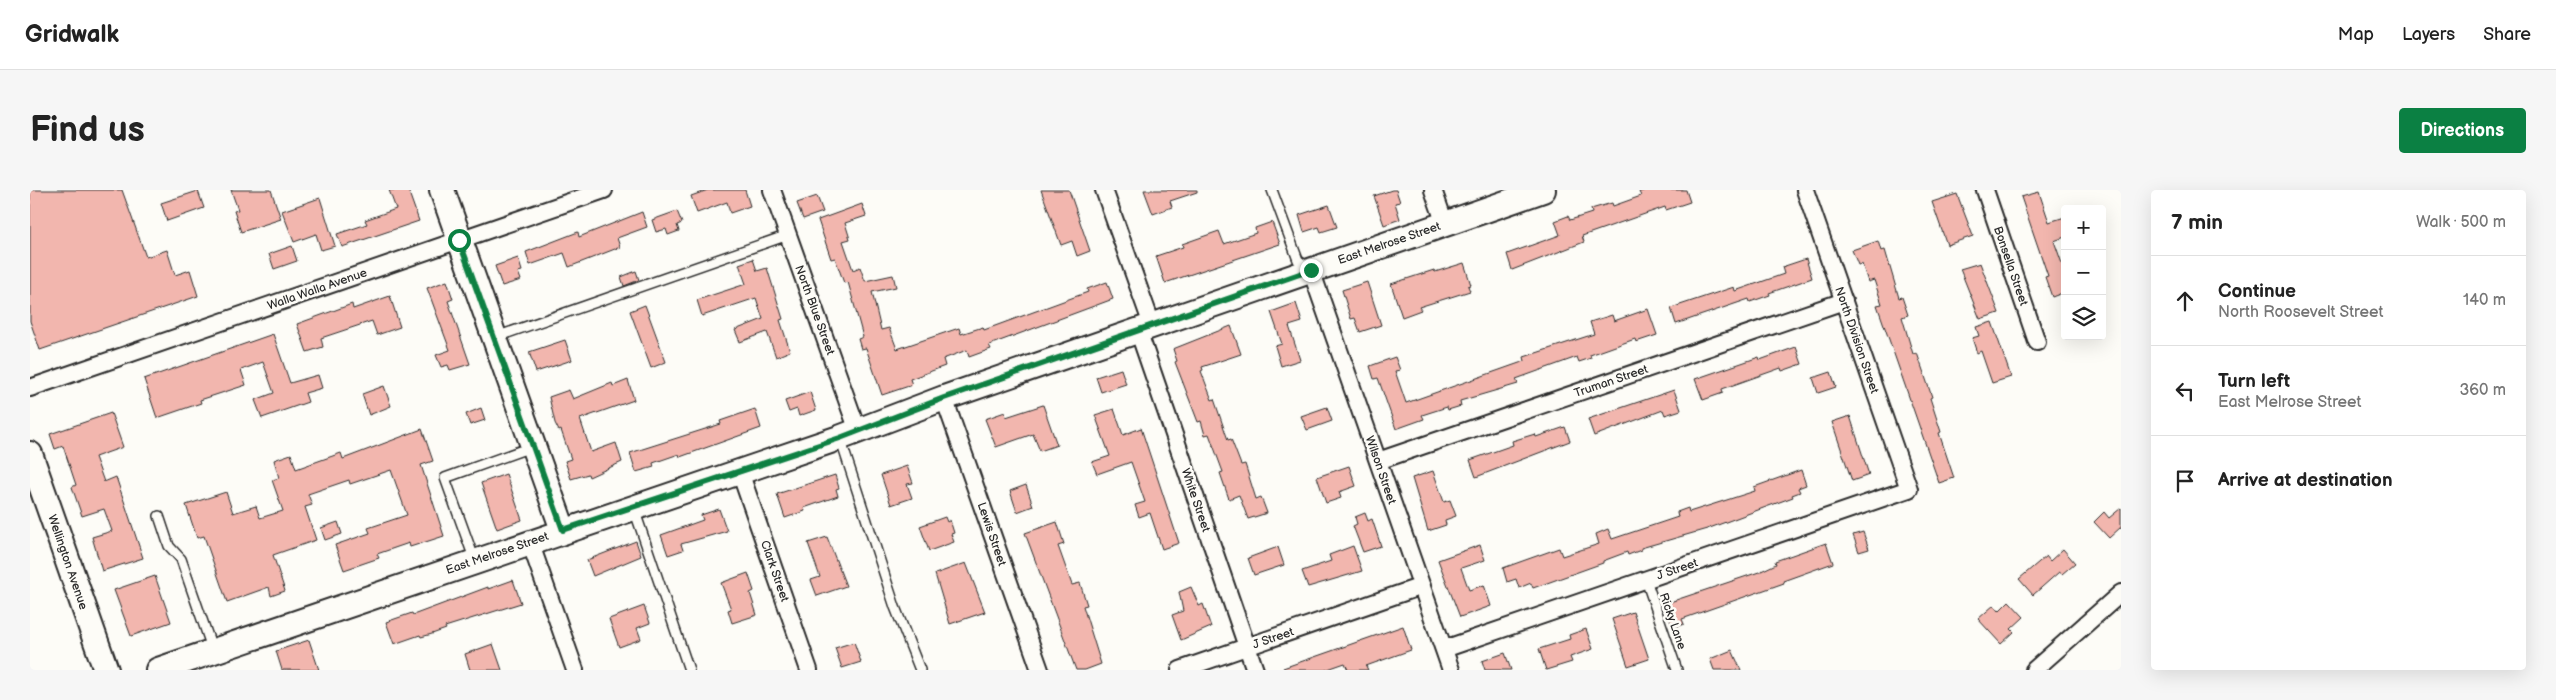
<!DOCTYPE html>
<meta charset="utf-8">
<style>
:root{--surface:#fff;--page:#f6f6f6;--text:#222;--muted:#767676;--line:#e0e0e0;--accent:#0b8043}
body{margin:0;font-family:"Balsamiq Sans",sans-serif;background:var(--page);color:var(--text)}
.controls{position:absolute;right:15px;top:15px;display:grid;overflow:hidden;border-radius:5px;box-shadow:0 5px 20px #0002}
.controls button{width:45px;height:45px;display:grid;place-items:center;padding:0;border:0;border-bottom:1px solid var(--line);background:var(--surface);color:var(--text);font:25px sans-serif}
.stop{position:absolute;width:15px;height:15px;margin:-11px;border:4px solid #0b8043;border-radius:50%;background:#fff}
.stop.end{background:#0b8043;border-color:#fff;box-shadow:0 1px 5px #0008}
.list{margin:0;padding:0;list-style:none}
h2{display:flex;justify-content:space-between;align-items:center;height:65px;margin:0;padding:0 20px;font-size:21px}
h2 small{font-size:16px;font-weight:400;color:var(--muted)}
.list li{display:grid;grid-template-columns:32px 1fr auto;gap:15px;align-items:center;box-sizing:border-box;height:90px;padding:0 20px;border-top:1px solid var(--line)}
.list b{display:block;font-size:19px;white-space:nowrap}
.list p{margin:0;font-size:16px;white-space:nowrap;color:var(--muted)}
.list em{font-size:16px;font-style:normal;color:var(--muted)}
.icon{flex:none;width:28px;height:28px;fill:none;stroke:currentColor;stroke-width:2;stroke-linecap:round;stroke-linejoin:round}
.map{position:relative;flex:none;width:2091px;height:480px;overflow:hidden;border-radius:5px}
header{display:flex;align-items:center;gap:30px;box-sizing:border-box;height:70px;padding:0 25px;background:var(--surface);border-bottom:1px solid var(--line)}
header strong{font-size:24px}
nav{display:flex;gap:28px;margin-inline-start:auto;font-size:18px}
.intro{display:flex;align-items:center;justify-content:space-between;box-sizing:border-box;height:120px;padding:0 30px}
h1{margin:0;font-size:35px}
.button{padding:12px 22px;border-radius:5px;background:var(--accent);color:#fff;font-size:18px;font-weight:700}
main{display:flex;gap:30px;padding:0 30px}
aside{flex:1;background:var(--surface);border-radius:5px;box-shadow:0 5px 20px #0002}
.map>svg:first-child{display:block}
.building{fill:#f2b6ae;stroke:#2b2b2b}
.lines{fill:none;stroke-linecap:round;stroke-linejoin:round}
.lane-casing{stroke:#2b2b2b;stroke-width:12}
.street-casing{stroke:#2b2b2b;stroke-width:20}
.secondary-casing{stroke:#2b2b2b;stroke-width:28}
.lane{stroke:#fdfcf7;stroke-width:9}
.street{stroke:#fdfcf7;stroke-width:16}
.secondary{stroke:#fdfcf7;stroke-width:24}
.route{stroke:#0b8043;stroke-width:6}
.labels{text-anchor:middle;stroke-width:5;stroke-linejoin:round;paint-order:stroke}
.street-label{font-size:12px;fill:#2b2b2b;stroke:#fdfcf7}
</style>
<header>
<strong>Gridwalk</strong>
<nav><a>Map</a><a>Layers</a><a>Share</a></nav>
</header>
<div class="intro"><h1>Find us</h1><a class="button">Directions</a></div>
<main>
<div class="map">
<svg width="2091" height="480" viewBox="0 0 2091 480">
<rect width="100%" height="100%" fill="#fdfcf7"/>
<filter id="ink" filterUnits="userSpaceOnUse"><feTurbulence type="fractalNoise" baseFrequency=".02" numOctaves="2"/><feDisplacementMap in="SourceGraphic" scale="10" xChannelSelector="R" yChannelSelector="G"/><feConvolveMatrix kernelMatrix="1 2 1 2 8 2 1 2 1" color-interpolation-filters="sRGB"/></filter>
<g filter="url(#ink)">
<path class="building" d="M0,0H92L116,67L137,60L145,85L160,80L168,106L10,160L0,131Z
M201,0H241L251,29L211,42L204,21L208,20Z
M359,0H378L389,31L312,57L307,44L337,34L335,30L366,19Z
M678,0H715L720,16L700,23L697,12L667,23L661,6Z
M1011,0H1039L1060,61L1047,66L1042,51L1031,55Z
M1114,0H1167V2L1140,11L1142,17L1123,24Z
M1362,0H1366L1370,12L1365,13L1370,29L1354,35L1344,6Z
M1616,0H1656L1660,12L1636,20L1635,17L1552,46L1554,52L1482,80L1477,64L1530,45L1525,31L1538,26L1540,30L1562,23L1561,19L1582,13L1583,16L1611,6L1609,2Z
M168,1L174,18L137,31L131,13Z
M2009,2L2019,32L2035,27V47L2024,51L2035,82V102L2022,107L2015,87L2018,86L1991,7Z
M1927,4L1943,46L1917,55L1902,12Z
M787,6L793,22L773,29L767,13Z
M290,8L305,56L291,60L286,44L264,52L252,21Z
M832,14L836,26L815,33L820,49L813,51L823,80L830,77L835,91L863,85L866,97L842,102L851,140L859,138L867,159L929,138L931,144L953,137L954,140L1058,102L1057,99L1077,92L1083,109L959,155L961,159L939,167L937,160L913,169L915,176L880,189L882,195L852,205L836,158L831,159L828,149L833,147L818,92L814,93L805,68L801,69L788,30Z
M1299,15L1307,37L1291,42L1289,37L1274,42L1269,25Z
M647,21L652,33L647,35L649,41L638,45L636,39L626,42L622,30Z
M612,22L617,37L587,48L590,57L539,77L534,63L500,75L496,62L548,42L549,47Z
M1242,32L1250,54L1135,93L1126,66L1153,57L1152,54L1189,41L1194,54L1226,43L1225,38Z
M1848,51L1851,61L1855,60L1869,108L1872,107L1878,125L1872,127L1883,164L1887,163L1902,207L1900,208L1911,242L1909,243L1924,288L1909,293L1847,115L1852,114L1844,90L1838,92L1832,74L1828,75L1822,60Z
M262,56L267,71L244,79L239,64Z
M488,68L492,81L488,82L491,90L472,96L465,76Z
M723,69L727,81L737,78L753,129L750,130L760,161L746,167L737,142L710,152L705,140L733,129L726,108L672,126L667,110L716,94L709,74Z
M1776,69L1782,88L1739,103L1740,105L1720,112L1719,109L1646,134L1641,118L1704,97L1705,101L1754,84L1752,77Z
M1434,73L1441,95L1438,96L1440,101L1389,117L1391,120L1372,127L1361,94L1404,80L1405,82Z
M1950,73L1969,123L1950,129L1930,79Z
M606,81L609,90L594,96L591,87Z
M417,91L423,109L418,111L440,174L420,180L418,175L411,177L406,165L420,160L397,98Z
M1337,92L1351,135L1330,142L1325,128L1321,129L1312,100Z
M360,106L370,137L347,145L342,131L291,148L293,157L277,162L267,134L322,114L323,119Z
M1266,113L1272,132L1259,136L1270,170L1251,176L1245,156L1252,154L1241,122Z
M615,115L636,172L621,178L600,121Z
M1618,119L1627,145L1606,152L1605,149L1560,165L1561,168L1549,172L1547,167L1486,189L1488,194L1430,211L1431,216L1418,220L1417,217L1392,225L1394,229L1366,239L1348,188L1344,189L1340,176L1365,167L1370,180L1365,181L1376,213L1495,171L1494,167L1564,144L1560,132L1582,125L1584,131Z
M1962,132L1981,187L1962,193L1951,161L1947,163L1942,148L1949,146L1946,137Z
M1201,136L1211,164L1172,177L1173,180L1171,181L1182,210L1184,209L1198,250L1201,249L1211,275L1215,274L1226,309L1231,307L1237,323L1218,329L1209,305L1199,309L1190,283L1193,282L1179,244L1175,245L1171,231L1168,232L1145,172L1147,171L1143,159Z
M243,144L260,193L288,185L292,198L275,203L278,212L232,228L225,210L244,203L233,172L211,180L216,195L170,210L171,213L127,228L114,189Z
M535,150L542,170L506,182L499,162Z
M1766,157L1772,174L1752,181L1751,178L1692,199L1693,203L1673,210L1665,189L1729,167L1730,170Z
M1091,179L1096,194L1071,202L1066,187Z
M1801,182L1806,197L1788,203L1783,188Z
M598,190L604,210L550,229L561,262L586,253L592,272L559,287L558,284L541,289L535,271L541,269L531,240L529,241L525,233L519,207L539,200L543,209L582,193L583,196Z
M354,196L361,216L339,225L332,204Z
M1644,200L1651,220L1635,225L1633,220L1564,246L1558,229Z
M780,202L786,220L769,226L767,219L759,222L755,211Z
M1013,215L1027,255L1010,261L1003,244L966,257L955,229L975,222L976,227Z
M1297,217L1302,231L1277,240L1271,226Z
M451,218L455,230L440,235L436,224Z
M725,219L731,238L650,267L649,264L623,273L624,277L606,282L600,263L691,234L690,231Z
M1084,219L1093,245L1111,238L1149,353L1132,359L1120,323L1109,327L1105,315L1115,312L1101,272L1067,284L1062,272L1080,266L1065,225Z
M81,223L93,257L65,267L74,292L86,287L113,368L72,381L62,347L82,341L74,319L52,326L42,297L46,295L33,256L25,259L20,244Z
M1820,226L1839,285L1822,291L1802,232Z
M1535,237L1540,251L1446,287L1440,270L1483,255L1482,251L1505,244L1506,247Z
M392,239L403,271L391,275L414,346L380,357L379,353L347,364L349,368L314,380L305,355L340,343L338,338L377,325L361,280L320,294L319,290L278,304L282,315L275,317L286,350L243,365L255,401L241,406L239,397L197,412L174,346L167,348L156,315L196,302L203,323L226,316L230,328L253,321L242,290L249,288L244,270L261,264L266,279L311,263L313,269Z
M877,276L883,293L877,294L882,308L861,315L851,285Z
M1319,276L1326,296L1309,302L1311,308L1296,313L1287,287Z
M1771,280L1776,295L1768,298L1770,302L1762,305L1763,307L1677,339L1611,358V360L1598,365L1597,362L1573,371V373L1503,398L1501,393L1489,398L1486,389L1477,392L1473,378L1529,358L1532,366L1569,354L1566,344L1578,339L1582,349L1648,327L1647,322L1658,318L1659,322L1725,301L1724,297Z
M1403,281L1414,312L1420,310L1426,326L1415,330L1416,335L1398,341L1382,288Z
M476,284L492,330L467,339L451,293Z
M805,285L809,298L806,299L808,306L774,318L775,321L755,328L747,304Z
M996,295L1003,316L987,322L980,301Z
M2091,318V337L2079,348L2064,332L2074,322L2079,328Z
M689,319L697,341L651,354L653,360L638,365L631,345L673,330L671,325Z
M1335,323L1338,331L1342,329L1351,356L1333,362L1323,336L1327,334L1325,327Z
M915,327L917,332L920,330L924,343L921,344L924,352L899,361L890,336Z
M308,332L312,344L295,350L291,338Z
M1027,332L1034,354L1028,356L1042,395L1050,393L1057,415L1053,416L1071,474L1055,480H1046L995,343Z
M1833,342L1839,359L1829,362L1823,345Z
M797,347L816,396L787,406L781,390L790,387L778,353Z
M606,351L611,366L563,386L557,370Z
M1796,353L1803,373L1753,391L1754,393L1652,429L1654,434L1643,438L1634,414L1729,382L1746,374L1745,371Z
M1450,355L1455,370L1431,378L1439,400L1454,395L1461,416L1430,427L1408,370Z
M1323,356L1332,381L1278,397L1272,381L1301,371L1299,365Z
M1248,357L1254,375L1224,385L1218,368Z
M2033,359L2045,373L2032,384L2029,382L2003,405L1989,389L2016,366L2020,371Z
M936,373L955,422L920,434L905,384Z
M718,383L724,401L720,403L727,425L702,433L698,420L701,419L691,393Z
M125,386L141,432L101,446L84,400Z
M483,390L491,413L415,437L416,439L402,444L391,447L390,445L364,454L356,432L382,423L383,425L458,397V399Z
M1161,397L1169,416L1173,414L1181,437L1151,450L1142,425L1153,421L1149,402Z
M1979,411L1994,427L1981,439L1984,442L1971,454L1948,429L1964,415L1969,421Z
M614,416L620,433L607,438L611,449L589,457L579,429Z
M1603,422L1619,469L1598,476L1582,429Z
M1373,436L1381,460L1336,476L1338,480H1318L1315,473L1295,480H1254L1253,478Z
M1556,439L1563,459L1540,467L1542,472L1516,480L1509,459L1540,449L1539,445Z
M279,450L289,480H252L246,461Z
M824,452L831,472L812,478L805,458Z
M463,454L472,480H440L435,464Z
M1702,460L1711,480H1684L1680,469Z
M1475,463L1481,480H1455L1452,471Z"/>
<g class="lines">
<g class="lane-casing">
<path id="lane" d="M1242,0L1268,70L1280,79
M466,147L758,45
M810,248L865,417L890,480
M604,319L659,480
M129,326L139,356L151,369L183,461
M445,371L415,288L501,257
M1616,390L1647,480"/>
</g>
<g class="street-casing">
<path id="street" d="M742,0L828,241
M1074,0L1122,135
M1403,0L1415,34
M1955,0L2007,152
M1281,80L1421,480
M1108,140L1225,480
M0,198L574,0
M914,208L1010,480
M1348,271L1814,111
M710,282L779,480
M500,352L545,480
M1414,459L1879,299L1775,0
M1150,480L1392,396
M2004,480L2091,403"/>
</g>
<g class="secondary-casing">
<path id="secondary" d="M412,0L533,340
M0,264L76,480
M128,480L809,248L914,208L1513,0"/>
</g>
<use href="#lane" class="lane"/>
<use href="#street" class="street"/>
<use href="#secondary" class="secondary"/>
</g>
</g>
<g class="lines" filter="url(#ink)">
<path class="route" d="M429,50L533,340L810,248L914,208L1281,80"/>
</g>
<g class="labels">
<g class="street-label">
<text transform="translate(1359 53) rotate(-19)" y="4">East Melrose Street</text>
<text transform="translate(1981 76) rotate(71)" y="4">Bonsella Street</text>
<text transform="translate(287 99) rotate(-19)" y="4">Walla Walla Avenue</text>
<text transform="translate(785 120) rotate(70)" y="4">North Blue Street</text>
<text transform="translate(1827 150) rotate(71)" y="4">North Division Street</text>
<text transform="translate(1581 191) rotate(-19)" y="4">Truman Street</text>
<text transform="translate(1351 280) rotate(71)" y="4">Wilson Street</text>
<text transform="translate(1166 310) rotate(71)" y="4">White Street</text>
<text transform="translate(962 344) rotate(71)" y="4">Lewis Street</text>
<text transform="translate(467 363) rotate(-19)" y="4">East Melrose Street</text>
<text transform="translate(38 372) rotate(71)" y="4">Wellington Avenue</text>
<text transform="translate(1647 379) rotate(-19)" y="4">J Street</text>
<text transform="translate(745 381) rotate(71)" y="4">Clark Street</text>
<text transform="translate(1643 431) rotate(71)" y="4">Ricky Lane</text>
<text transform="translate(1243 448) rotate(-19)" y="4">J Street</text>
</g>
</g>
</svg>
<div class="controls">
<button>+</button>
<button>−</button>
<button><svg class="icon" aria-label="layers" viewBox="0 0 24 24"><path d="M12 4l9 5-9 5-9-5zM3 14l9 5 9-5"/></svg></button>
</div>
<div class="stop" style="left:429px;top:50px"></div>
<div class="stop end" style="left:1281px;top:80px"></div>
</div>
<aside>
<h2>7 min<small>Walk · 500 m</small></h2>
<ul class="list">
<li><svg class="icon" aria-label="ahead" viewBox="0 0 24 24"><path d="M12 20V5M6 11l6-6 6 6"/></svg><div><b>Continue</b><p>North Roosevelt Street</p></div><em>140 m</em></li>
<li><svg class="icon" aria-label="left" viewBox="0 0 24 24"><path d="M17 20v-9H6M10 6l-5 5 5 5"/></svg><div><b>Turn left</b><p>East Melrose Street</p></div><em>360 m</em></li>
<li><svg class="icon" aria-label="arrive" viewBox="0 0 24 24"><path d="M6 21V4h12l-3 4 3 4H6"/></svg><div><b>Arrive at destination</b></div></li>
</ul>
</aside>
</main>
